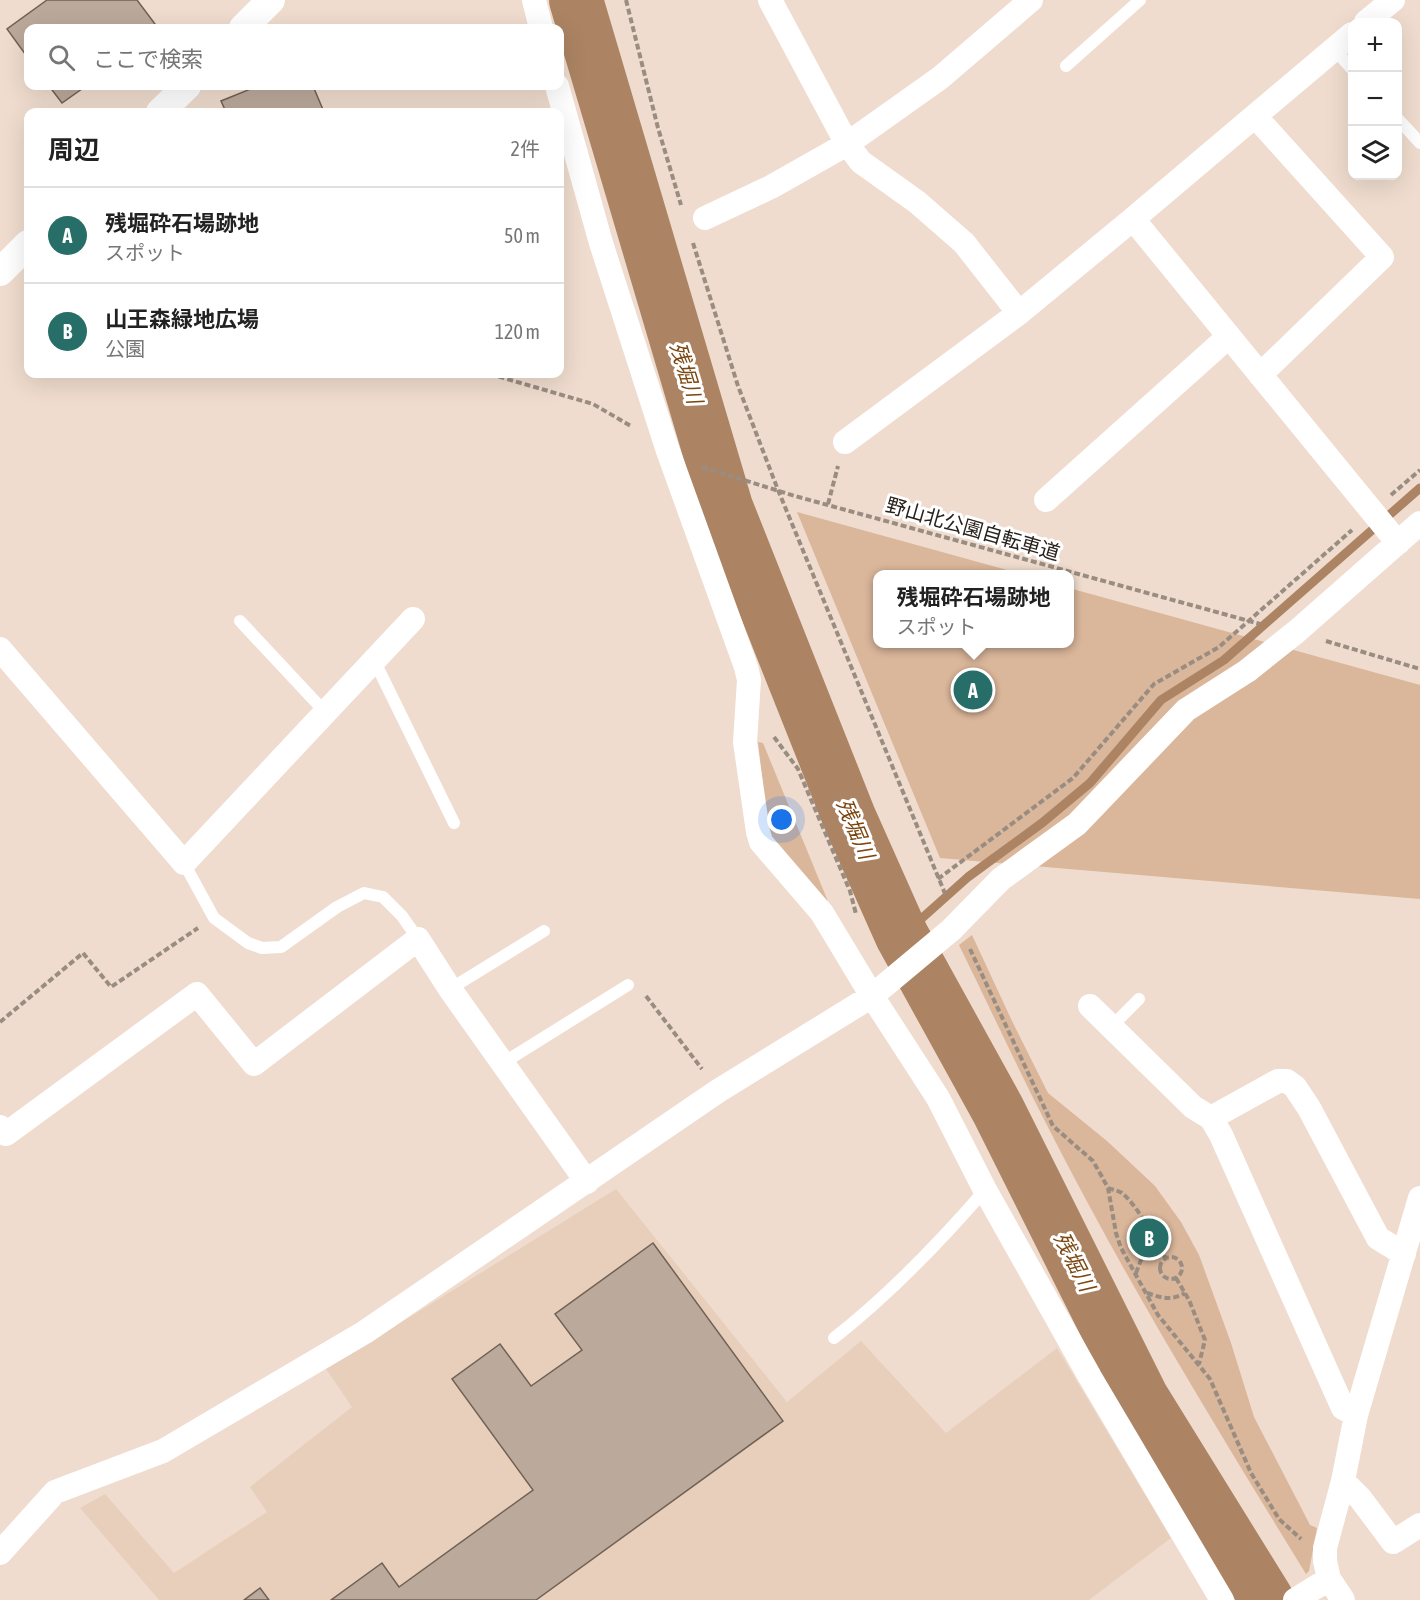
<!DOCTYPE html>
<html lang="ja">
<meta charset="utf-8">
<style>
:root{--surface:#fff;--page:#f6f6f6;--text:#222;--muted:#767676;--line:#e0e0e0;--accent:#266e67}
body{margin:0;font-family:"Asap Condensed","Noto Sans JP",sans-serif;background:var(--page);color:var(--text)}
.controls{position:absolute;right:18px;top:18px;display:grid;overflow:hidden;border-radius:12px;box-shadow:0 6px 24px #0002}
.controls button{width:54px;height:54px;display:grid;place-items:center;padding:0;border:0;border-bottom:2px solid var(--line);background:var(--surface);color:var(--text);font:30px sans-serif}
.you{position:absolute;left:782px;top:820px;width:21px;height:21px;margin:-15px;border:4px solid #fff;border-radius:50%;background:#1a73e8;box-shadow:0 0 0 9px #1a73e833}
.badge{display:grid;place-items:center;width:39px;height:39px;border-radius:50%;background:var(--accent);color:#fff;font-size:20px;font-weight:700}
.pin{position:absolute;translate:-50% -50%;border:3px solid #fff;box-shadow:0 2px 6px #0006}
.popup{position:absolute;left:873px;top:570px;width:201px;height:78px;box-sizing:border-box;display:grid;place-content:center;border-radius:12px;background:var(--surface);filter:drop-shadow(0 2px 4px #0005);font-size:20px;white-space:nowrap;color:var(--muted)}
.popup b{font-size:22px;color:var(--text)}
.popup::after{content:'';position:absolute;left:50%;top:100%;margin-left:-12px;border:12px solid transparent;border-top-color:var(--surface)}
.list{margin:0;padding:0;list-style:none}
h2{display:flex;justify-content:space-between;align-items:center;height:78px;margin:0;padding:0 24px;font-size:26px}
h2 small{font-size:20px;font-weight:400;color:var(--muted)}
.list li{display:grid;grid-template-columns:39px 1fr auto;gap:18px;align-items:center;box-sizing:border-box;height:96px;padding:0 24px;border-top:2px solid var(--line)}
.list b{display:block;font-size:22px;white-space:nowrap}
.list p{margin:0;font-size:20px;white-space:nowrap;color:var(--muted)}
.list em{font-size:20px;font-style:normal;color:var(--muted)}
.icon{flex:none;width:33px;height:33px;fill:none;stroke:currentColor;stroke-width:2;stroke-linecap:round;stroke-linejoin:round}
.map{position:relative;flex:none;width:1420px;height:1600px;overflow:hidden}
.search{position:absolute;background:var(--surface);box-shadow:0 6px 24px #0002;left:24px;top:24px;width:540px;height:66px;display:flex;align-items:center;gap:15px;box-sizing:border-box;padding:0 21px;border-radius:12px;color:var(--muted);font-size:22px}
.panel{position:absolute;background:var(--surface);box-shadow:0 6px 24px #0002;left:24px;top:108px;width:540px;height:270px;border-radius:12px}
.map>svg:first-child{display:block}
.built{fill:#e8cfbc}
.green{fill:#dab69a}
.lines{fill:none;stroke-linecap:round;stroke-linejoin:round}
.stream{stroke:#ac8463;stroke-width:9}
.river{stroke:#ac8463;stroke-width:54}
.building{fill:#bba99b;stroke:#716154;stroke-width:1.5}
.path{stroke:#998c81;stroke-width:4;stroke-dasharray:6 3;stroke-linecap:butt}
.service{stroke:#fff;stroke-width:12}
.minor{stroke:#fff;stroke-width:24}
.tertiary{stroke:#fff;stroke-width:28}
.labels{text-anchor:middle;stroke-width:6;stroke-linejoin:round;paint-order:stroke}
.street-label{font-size:20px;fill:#28211c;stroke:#fff}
.water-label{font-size:21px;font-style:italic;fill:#7c4710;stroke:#fff}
</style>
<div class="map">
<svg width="1420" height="1600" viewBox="0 0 1420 1600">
<rect width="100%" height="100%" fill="#efdcce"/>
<path class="built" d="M616,1189L787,1402L861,1341L946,1433L1057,1348L1171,1538L1089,1600H159L80,1508L105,1494L174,1573L267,1512L250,1487L352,1407L326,1369Z"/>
<path class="green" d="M797,512L1022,574H877V644H1069V588L1420,685V899L940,858Z
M758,742L763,743L827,899L828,905L774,843L767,820Z
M972,935L1012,1021L1048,1093L1107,1141L1155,1186L1181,1222L1199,1255L1231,1343L1254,1417L1310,1525L1317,1528L1309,1571L1306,1574C1217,1429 1128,1284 1051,1133C1019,1071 990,1008 959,945Z"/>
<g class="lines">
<path class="stream" d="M902,936L968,877L1042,823L1090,783L1161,700L1224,660L1420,488"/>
<path class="river" d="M576,0L726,507L849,817L902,936L998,1110L1142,1398L1267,1600"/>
</g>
<path class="building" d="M47,0H137L158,28H28V58L7,29Z
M49,86H86L62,103Z
M258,86H313L324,112H226L221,101Z
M653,1243L783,1421L536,1600H331L382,1563L399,1587L533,1490L452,1379L500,1344L531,1386L582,1350L555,1314Z
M260,1588L269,1600H244Z"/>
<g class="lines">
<path class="path" d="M626,0L658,128L681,205
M693,243L738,386L778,490L946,896
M490,374L593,404L631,426
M702,467L795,496L1260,624
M1391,495L1420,470
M828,504L838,466
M1326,641L1420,669
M774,737L798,769L850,891L856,914
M938,879L1073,778L1154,684L1219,647L1352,530
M970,949L1053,1126L1093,1161L1101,1175L1108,1188L1116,1233L1121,1248L1158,1315L1210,1379L1251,1473L1279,1519L1301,1539
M646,996L702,1069
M0,1022L83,953L111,987L198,928
M1108,1188C1113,1190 1117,1190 1122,1193C1136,1204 1158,1242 1166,1259
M1160 1268a11 11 0 1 1 22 0a11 11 0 1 1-22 0Z
M1136,1273L1144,1252L1157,1240
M1176,1278L1189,1300L1205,1340L1199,1364
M1147,1293C1161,1298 1172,1301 1185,1293"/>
<path class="service" d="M1334,49L1352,69
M1066,66L1140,0
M1398,119L1420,143
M240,621L325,712
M374,660L454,823
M184,863L214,918L248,943L262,948L281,947L337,907L364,893L383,897L402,916L418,939
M450,989L544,931
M1112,1026L1139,999
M503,1063L628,985
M834,1338C889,1295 939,1243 985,1190"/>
<path class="minor" d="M534,0L541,28
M770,0L847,144L861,162L917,202L964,243L1019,313
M1366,22L1393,0
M1352,34L1133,219L1398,543
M557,86L601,243L668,451L746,667L749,680L745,742L758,832L761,842L822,913L872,996L938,1098L985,1190L1090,1377L1222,1600
M1255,116L1382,257L1260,375
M705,218L771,187L847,144L940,78L1031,0
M845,442L1019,313L1133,219
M1046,500L1228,337
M0,649L184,863L413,619
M1090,1006L1193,1107L1211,1118L1221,1135L1343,1408L1356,1415
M1211,1118L1278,1081H1287L1295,1087L1309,1108L1378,1238L1404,1254
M0,1127L6,1134L197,994L254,1064L418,939L450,989L587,1182
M1343,1481L1360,1498L1393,1542L1420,1525
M0,1553L55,1492L163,1451L365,1332L718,1091L872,996L951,930L1001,879L1077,824L1186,710L1247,671L1296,632L1420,523
M1295,1600L1329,1579
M1343,1600L1329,1579L1325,1561V1548L1343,1481L1356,1415L1420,1198"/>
<path class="tertiary" d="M243,28L271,0
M160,112L187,86
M0,272L28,244"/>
</g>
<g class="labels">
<g class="street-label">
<text transform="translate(973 529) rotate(16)" y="7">野山北公園自転車道</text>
</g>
<g class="water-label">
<text transform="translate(686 373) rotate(73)" y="7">残堀川</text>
<text transform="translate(855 829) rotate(67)" y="7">残堀川</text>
<text transform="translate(1074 1262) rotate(63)" y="7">残堀川</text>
</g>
</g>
</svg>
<div class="controls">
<button>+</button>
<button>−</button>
<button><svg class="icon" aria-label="layers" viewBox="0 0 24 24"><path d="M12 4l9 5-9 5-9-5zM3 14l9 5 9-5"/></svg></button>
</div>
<div class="you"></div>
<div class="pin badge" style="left:973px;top:690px">A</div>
<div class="popup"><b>残堀砕石場跡地</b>スポット</div>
<div class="pin badge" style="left:1149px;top:1238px">B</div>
<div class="search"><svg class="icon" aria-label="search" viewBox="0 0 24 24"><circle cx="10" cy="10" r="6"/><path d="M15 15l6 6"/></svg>ここで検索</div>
<section class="panel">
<h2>周辺<small>2件</small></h2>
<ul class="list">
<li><span class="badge">A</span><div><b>残堀砕石場跡地</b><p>スポット</p></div><em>50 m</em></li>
<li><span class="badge">B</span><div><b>山王森緑地広場</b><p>公園</p></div><em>120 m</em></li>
</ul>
</section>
</div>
